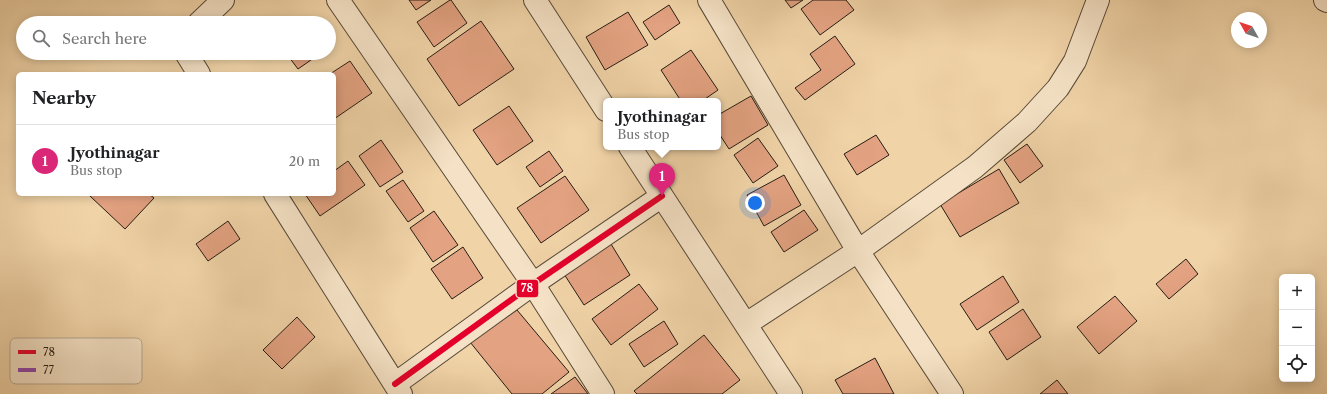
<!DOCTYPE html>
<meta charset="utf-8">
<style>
:root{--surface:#fff;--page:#f2f2f2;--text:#202124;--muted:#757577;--line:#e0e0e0;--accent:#db2777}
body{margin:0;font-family:"Libre Caslon Text",serif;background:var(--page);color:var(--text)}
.controls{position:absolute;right:12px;bottom:12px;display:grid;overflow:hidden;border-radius:6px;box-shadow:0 2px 10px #0003}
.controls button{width:36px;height:36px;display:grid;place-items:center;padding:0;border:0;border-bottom:1px solid var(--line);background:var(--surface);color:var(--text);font:20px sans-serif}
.compass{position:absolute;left:1231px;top:12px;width:36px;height:36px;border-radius:50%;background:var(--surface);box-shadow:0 2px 10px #0003;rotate:310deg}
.you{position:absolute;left:755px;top:203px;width:14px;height:14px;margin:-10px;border:3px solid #fff;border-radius:50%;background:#1a73e8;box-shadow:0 0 0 6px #1a73e833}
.badge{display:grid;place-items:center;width:26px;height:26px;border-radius:50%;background:var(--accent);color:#fff;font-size:13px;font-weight:700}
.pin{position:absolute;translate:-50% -33px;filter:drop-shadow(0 1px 2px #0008)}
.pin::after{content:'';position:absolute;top:21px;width:14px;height:12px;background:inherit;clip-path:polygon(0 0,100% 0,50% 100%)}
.popup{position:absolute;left:603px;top:98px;width:118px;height:52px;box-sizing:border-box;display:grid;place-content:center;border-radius:6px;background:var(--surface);filter:drop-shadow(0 1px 3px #0005);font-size:13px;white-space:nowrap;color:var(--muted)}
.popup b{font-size:15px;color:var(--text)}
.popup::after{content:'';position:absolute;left:50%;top:100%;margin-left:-8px;border:8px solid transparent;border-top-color:var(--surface)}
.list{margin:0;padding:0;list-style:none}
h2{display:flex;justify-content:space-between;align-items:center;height:52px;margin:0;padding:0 16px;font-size:17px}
h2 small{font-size:13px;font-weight:400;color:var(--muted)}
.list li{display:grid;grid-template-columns:26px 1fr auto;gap:12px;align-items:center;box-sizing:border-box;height:72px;padding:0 16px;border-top:1px solid var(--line)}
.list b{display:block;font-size:15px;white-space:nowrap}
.list p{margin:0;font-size:13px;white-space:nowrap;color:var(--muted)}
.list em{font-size:13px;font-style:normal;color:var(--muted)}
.icon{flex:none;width:22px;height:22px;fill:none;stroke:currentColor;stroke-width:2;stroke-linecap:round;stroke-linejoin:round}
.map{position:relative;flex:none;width:1327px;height:394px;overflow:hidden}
.search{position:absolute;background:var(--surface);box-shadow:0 2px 10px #0003;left:16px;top:16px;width:320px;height:44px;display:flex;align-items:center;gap:10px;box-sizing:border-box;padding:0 14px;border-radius:22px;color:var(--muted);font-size:15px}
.panel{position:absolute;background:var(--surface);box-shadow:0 2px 10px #0003;left:16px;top:72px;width:320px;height:124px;border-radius:6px}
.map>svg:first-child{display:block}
.building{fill:#e3a281;stroke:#261d14}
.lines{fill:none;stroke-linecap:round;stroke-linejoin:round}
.minor-casing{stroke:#584a39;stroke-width:24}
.minor{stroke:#f5e2c6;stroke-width:22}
.bus-1-casing{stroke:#f5e2c6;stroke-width:9}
.bus-1{stroke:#e4002b;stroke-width:6}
.key{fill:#f5e2c6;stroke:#b7a791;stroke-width:1}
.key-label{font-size:11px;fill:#261d14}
.line-badge{stroke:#f5e2c6;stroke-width:1.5}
.badge-label{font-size:11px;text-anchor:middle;font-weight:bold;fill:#fff}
</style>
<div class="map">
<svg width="1327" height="394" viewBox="0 0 1327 394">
<rect width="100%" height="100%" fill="#f0d3a7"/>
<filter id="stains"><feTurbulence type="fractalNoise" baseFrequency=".005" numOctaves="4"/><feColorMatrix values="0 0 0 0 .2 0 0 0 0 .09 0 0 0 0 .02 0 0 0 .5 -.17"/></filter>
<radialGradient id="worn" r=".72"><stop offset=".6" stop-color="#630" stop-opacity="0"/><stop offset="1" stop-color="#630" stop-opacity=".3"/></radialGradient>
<path class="building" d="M409,0H431L416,10Z
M450,0H451L467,23L434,47L417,22Z
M785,0H803L791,8Z
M813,0H846L854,10L820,35L801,9Z
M669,5L680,23L655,40L643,22Z
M628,12L648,45L605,70L586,37Z
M481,21L514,69L459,106L427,59Z
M835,36L855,64L805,100L795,88L821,70L810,54Z
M691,50L718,90L702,101H681L661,70Z
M286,53H321L298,69Z
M350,61L372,93L334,119V74H330Z
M751,96L768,125L729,149L718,132V115Z
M509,106L533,141L497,165L473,130Z
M876,135L889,155L857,175L844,154Z
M758,138L778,166L753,183L734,155Z
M381,140L403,172L380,187L359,156Z
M1027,144L1043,166L1020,183L1004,160Z
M549,151L563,171L540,187L526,167Z
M348,161L365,185L320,216L305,194H334V171Z
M999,169L1019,203L960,237L940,204Z
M784,175L801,205L764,226L747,195Z
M565,176L589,210L541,243L517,208Z
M403,180L424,211L408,222L386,191Z
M91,194H149L154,198L125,229L90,196Z
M804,210L818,230L784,252L771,232Z
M434,211L458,245L433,262L410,228Z
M228,221L240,239L208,261L196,244Z
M611,244L630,275L584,305L564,274Z
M463,247L483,278L452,299L431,269Z
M1186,259L1198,274L1169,299L1156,284Z
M1003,276L1019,302L977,330L960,304Z
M639,284L658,309L611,345L592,319Z
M1115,296L1137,321L1099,354L1077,327Z
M1023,309L1041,337L1007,360L989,332Z
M517,310L569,372L542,394H512L470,342Z
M297,317L315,337L282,369L263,350Z
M664,321L678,344L644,367L629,344Z
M704,335L740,380L722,394H637L634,391Z
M875,358L894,394H843L835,380Z
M575,377L588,394H551Z
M1057,380L1068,394H1040Z"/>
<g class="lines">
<g class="minor-casing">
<path id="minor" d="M338,0L533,284L603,394
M535,0L606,110
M709,0L858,251L952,394
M1325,0L1327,1
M199,23L223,0
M186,53L199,74
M630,147L791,394
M275,194L401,394
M746,324L858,251L975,167L1027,122L1058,88L1075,61L1098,0
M395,384L533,284L662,196"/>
</g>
<use href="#minor" class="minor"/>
<g class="bus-1-casing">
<path id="bus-1" d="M395,384L533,284L662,196"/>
</g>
<use href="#bus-1" class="bus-1"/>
</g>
<rect x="10" y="338" width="132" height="46" rx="6" class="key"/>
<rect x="18" y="350" width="18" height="4" fill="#e4002b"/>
<rect x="18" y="368" width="18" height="4" fill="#8e44ad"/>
<g class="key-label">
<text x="43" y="356">78</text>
<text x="43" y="374">77</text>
</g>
<rect class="line-badge" x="516" y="279" width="23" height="19" rx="4" fill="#e4002b"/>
<g class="badge-label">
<text x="527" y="292">78</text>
</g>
<rect width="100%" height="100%" filter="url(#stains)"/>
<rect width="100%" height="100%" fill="url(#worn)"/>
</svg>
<div class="controls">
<button>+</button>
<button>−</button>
<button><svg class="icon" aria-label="locate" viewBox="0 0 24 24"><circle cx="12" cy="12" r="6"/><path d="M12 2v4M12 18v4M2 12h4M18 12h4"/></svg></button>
</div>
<svg class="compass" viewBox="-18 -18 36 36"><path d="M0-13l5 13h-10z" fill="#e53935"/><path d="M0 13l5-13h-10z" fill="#757577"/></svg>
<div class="you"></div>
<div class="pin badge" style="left:662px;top:196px">1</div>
<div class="popup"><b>Jyothinagar</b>Bus stop</div>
<div class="search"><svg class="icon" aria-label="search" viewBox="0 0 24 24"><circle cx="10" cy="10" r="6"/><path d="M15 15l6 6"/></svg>Search here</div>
<section class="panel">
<h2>Nearby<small></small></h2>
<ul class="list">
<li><span class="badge">1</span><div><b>Jyothinagar</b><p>Bus stop</p></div><em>20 m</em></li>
</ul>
</section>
</div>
